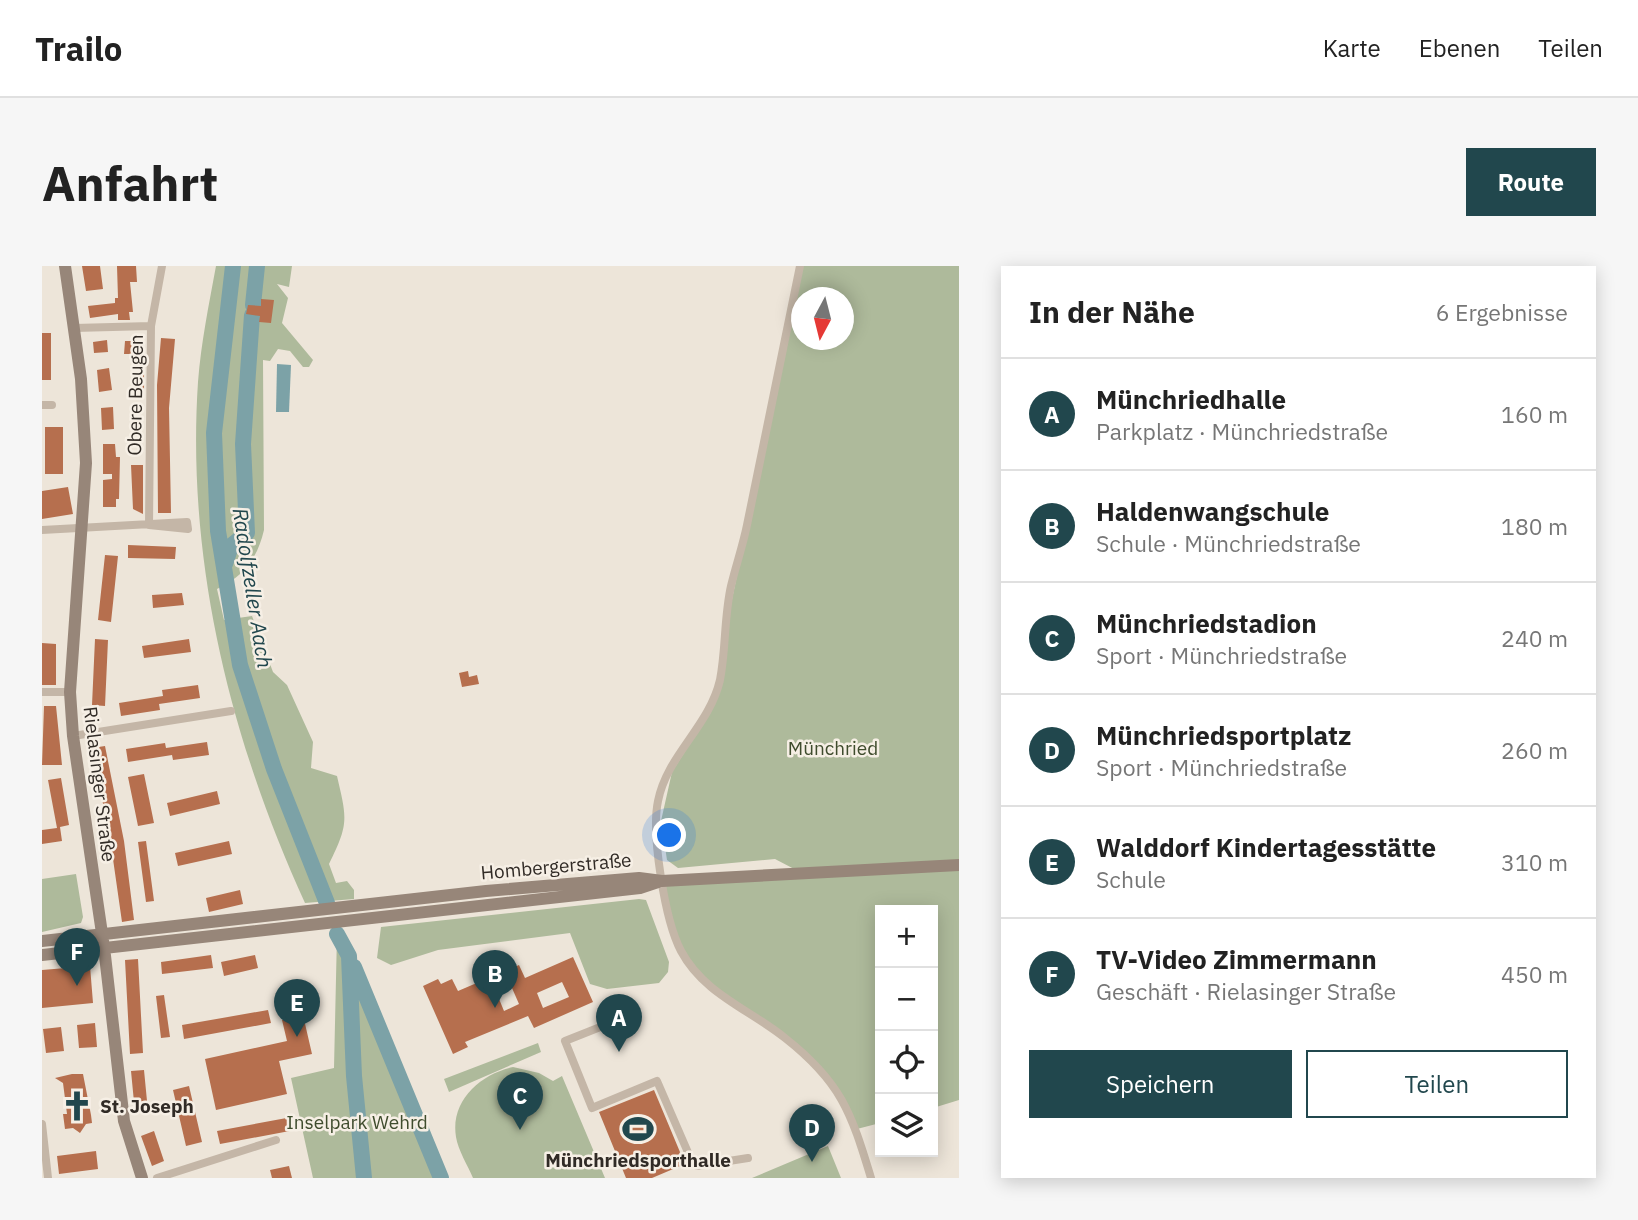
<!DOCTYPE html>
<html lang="de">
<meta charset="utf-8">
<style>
:root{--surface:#fff;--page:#f6f6f6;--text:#222;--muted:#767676;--line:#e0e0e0;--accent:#21474d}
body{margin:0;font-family:"IBM Plex Sans",sans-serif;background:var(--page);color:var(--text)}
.controls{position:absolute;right:21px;bottom:21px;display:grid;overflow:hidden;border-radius:0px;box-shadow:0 4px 18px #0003}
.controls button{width:63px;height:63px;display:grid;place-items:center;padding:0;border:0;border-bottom:2px solid var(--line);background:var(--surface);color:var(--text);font:35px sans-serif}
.compass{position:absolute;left:749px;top:21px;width:63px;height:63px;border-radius:50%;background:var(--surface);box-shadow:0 4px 18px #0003;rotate:187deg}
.you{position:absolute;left:628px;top:570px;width:24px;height:24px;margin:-18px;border:5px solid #fff;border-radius:50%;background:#1a73e8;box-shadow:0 0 0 10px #1a73e833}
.badge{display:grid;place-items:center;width:46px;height:46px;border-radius:50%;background:var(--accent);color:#fff;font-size:23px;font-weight:700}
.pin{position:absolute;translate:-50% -58px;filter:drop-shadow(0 2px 4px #0008)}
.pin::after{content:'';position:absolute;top:37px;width:24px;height:21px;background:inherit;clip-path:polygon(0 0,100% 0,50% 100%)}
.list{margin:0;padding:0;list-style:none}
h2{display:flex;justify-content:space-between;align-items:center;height:91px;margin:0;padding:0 28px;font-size:30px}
h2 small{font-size:23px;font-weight:400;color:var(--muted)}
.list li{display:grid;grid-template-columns:46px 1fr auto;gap:21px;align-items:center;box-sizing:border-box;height:112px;padding:0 28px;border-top:2px solid var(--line)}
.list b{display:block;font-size:26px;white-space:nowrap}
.list p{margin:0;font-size:23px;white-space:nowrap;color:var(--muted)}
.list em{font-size:23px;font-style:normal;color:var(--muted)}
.actions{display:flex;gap:14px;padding:21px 28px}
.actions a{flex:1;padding:16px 0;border:2px solid var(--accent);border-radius:0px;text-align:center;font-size:24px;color:var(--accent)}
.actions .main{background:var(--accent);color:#fff}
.icon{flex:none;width:38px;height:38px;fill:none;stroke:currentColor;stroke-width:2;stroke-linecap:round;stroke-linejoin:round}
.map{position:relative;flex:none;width:917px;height:912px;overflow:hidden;border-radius:0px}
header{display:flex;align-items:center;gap:42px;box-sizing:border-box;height:98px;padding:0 35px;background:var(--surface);border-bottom:2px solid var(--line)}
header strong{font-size:33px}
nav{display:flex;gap:38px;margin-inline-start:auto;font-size:24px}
.intro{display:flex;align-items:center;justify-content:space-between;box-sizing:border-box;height:168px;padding:0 42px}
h1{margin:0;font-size:49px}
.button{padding:18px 32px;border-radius:0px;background:var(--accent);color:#fff;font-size:24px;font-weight:700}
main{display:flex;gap:42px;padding:0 42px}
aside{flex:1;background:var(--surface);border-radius:0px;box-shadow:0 4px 18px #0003}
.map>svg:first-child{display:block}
.green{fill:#aeba9b;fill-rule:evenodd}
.water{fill:#7ca2a7}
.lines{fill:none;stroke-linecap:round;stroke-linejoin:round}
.river{stroke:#7ca2a7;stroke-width:16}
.building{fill:#b66f4e;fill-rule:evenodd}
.street{stroke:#c4b6a7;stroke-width:8}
.secondary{stroke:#978679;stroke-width:12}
.labels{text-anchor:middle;stroke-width:5;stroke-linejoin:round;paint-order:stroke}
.street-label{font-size:19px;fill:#312b26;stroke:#f6efe5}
.park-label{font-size:19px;fill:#3f4c2d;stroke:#f6efe5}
.poi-label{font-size:19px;font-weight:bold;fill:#312b26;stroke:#f6efe5;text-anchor:start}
.water-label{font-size:21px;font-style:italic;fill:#21474d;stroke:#f6efe5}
</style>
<header>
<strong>Trailo</strong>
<nav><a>Karte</a><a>Ebenen</a><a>Teilen</a></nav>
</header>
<div class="intro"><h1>Anfahrt</h1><a class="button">Route</a></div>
<main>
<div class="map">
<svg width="917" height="912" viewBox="0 0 917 912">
<rect width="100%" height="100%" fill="#ede5d9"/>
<path class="green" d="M174,0H250L247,21L235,18L246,32L240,57L271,94L267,101H261L248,85L236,83L228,95L221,94L222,264C215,293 202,310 175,323L182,354L210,350L231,406L245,419L271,476L269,502L295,510C305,553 307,558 287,598L294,617L305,615L312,624V633L263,637C189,475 144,296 156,116C159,77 167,38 174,0Z
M760,0H917V834L891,842V644H838V857L815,863L803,834L743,771L659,713L639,685L620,615L756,605L733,593L636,602L625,594L619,555L630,506L672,439L685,357ZM760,32H802V74H760Z
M34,608L41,651L39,657L0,666V613Z
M597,633L604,634L627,696L626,706L617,717L565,723L548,718L528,667L396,684L349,699L335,692L339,661Z
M295,668L307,690L399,912H271L249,812L292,802Z
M496,777L499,786L407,826L402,813Z
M471,801L497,807L511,815L520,810L563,912H431C426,900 416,884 414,871C408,834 439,808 471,801Z
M786,880L799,912H710Z"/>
<path class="water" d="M235,98L249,99L247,146H234Z"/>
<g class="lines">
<path class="river" d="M191,0L172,167L176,265L198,399L232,503L285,637
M211,39L215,0
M183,298L189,280L205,267L201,178L210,49
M295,668L307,690L312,810L322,912
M312,701L399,912"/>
</g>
<path class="building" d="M40,0H58L61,23L44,25Z
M75,0H94L95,16H88L91,46H87L88,54H76V48L48,52L46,40L73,37V32H76Z
M219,33L232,34L229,57L217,56L218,50L204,48L206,39L219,40Z
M0,67H9V114H0Z
M119,72L133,73L127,142L129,247H116L115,119Z
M65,74L66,86L52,87L51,76Z
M83,75H102V126L95,125L97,98H89V88H82Z
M67,102L70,124L57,126L55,104Z
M71,141L72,163L60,164L59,142Z
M3,161H21V208H3Z
M61,178H73L74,191H78L77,233H74V241H61V214L70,213V208H61Z
M89,199H101V248L91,243Z
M26,221L31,248L0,253V225Z
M86,279L134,281L133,293L86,292Z
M63,289L76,290L69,356L56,354Z
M140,327L142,339L111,342L110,329Z
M53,373L66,374L63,440L50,439Z
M147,373L149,386L102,392L100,380Z
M0,377L14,378V419H0Z
M426,405L427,411L435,409L437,418L420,421L417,407Z
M156,419L158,432L117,438L118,444L79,450L77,437L121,430L120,424Z
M2,440H14L20,499H0Z
M165,476L167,489L131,494L130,489L86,496L84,483L123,477L124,482Z
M63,480L82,575L92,654L80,656L67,565L54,506L57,505L55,495H52L50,482Z
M102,508L112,557L96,560L86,511Z
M19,512L27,559L18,561L20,575L0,578V564L15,562L6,514Z
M175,525L178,538L128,550L125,537Z
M104,575L112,635L104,636L96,576Z
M187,575L190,588L136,600L133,587Z
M198,624L201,638L167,646L164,632Z
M169,689L171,702L120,708L119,696Z
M213,689L216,702L182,710L179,696Z
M531,691L551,736L492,762L486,750L423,776L426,781L411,788L381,720L396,713L399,718L410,713L416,725L477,699L483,712ZM520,716L527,731L501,742L495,727ZM470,722L477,738L462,745L455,728Z
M96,693L101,787L88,788L83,694Z
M48,700L51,737L0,742V704Z
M122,729L128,771L119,772L114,730Z
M226,744L229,757L142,773L140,759Z
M261,749L270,788L237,795L245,828L174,844L163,793L245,775L240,754Z
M53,757L55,781L37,782L35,759Z
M19,761L22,785L4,787L1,763Z
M102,804L105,835L92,836L89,805Z
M30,808H41L49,849L50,857L44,858L38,867L31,862L23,863L21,848H25L21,817L13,812Z
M147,820L160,876L144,880L131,824Z
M612,824L643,898L610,912H584L557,846Z
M250,851L253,864L178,878L175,865Z
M112,865L122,895L110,900L99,870Z
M54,885L56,903L17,908L15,890Z
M247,900L250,912H230L228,904Z"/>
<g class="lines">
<path class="street" d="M758,0C740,86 722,172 705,259C701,279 694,299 689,320C682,351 684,383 678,414C667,461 625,489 616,535C609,568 623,655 639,685C662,728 707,743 743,772C799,816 809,846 829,912
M32,62L109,60
M0,139H10
M107,259L109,60L120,0
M0,264L145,256L146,263L107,259
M0,426H28
M31,470L189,445
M590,744L591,748L523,775L550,842L615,815L651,898L655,900L706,892
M0,858L6,912
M115,912L234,874"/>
<path class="secondary" d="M23,0L39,113L44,197L28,426L31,470L62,681L82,855L100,912
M0,675L444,625L597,612L620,615L917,599
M0,689L598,622L616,616"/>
</g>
<defs>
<g id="church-bare" transform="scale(2.415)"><path d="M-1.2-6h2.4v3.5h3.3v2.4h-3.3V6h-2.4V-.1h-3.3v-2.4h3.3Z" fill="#21474d" stroke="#f6efe5" stroke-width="2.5" paint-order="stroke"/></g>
<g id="stadium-bare" transform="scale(2.415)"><path d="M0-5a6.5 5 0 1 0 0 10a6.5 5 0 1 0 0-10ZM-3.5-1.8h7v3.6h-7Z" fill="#21474d" stroke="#f6efe5" stroke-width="2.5" paint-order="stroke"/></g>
</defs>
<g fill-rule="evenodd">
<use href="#church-bare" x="35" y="840"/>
<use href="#stadium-bare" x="596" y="863"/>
</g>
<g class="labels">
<g class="street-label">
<text transform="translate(93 129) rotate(-89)" y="7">Obere Beugen</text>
<text transform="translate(58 518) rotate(83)" y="7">Rielasinger Straße</text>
<text transform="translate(514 600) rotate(-5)" y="7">Hombergerstraße</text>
</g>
<g class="park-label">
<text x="791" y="489">Münchried</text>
<text x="315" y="863">Inselpark Wehrd</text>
</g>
<g class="poi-label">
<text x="58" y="847">St. Joseph</text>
<text x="596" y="901" text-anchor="middle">Münchriedsporthalle</text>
</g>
<g class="water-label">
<text transform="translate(210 322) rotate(81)" y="7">Radolfzeller Aach</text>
</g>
</g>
</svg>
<div class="controls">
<button>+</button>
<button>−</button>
<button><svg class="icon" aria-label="locate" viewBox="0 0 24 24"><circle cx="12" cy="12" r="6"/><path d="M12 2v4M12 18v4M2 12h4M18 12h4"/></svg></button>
<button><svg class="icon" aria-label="layers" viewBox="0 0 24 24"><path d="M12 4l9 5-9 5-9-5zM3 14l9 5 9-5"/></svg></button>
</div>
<svg class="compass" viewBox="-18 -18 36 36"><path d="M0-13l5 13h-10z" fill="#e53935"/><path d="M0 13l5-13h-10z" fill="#767676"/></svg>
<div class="you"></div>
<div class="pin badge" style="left:577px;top:786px">A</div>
<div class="pin badge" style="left:453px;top:742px">B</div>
<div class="pin badge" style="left:478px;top:864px">C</div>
<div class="pin badge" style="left:770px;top:896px">D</div>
<div class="pin badge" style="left:255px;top:771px">E</div>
<div class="pin badge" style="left:35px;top:720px">F</div>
</div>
<aside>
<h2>In der Nähe<small>6 Ergebnisse</small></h2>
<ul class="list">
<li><span class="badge">A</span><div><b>Münchriedhalle</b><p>Parkplatz · Münchriedstraße</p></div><em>160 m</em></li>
<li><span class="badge">B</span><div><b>Haldenwangschule</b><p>Schule · Münchriedstraße</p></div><em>180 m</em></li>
<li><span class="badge">C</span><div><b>Münchriedstadion</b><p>Sport · Münchriedstraße</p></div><em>240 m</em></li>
<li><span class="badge">D</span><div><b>Münchriedsportplatz</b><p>Sport · Münchriedstraße</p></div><em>260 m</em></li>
<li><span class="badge">E</span><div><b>Walddorf Kindertagesstätte</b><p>Schule</p></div><em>310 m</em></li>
<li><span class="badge">F</span><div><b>TV-Video Zimmermann</b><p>Geschäft · Rielasinger Straße</p></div><em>450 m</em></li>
</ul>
<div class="actions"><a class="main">Speichern</a><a>Teilen</a></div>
</aside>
</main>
